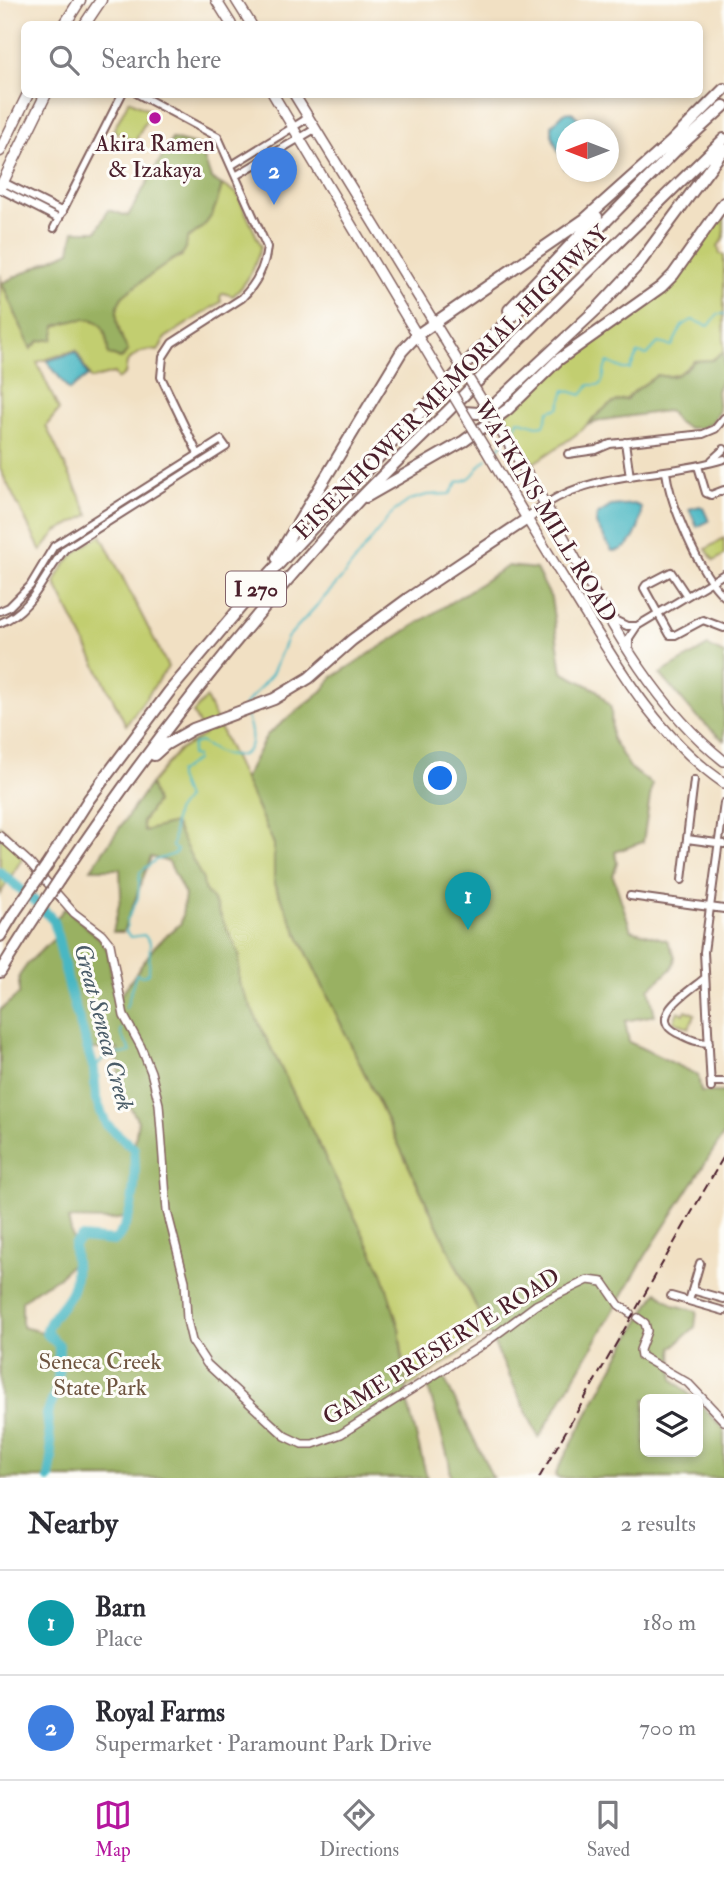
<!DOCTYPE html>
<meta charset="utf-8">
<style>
:root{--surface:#fff;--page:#f7f7f7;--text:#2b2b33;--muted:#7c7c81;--line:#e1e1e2;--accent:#b5179e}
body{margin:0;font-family:"IM FELL Double Pica",serif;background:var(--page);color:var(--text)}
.controls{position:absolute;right:21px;bottom:21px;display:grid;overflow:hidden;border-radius:10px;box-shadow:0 4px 10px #0003}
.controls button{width:63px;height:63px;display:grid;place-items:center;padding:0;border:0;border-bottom:2px solid var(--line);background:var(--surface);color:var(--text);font:35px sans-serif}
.compass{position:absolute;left:556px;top:119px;width:63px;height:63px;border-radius:50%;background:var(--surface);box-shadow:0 4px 10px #0003;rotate:270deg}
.you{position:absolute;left:441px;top:779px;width:24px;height:24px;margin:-18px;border:5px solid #fff;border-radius:50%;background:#1a73e8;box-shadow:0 0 0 10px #1a73e833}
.badge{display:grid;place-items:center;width:46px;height:46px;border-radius:50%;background:var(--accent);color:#fff;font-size:23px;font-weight:700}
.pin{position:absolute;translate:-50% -58px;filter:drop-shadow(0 2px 4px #0008)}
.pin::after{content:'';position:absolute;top:37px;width:24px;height:21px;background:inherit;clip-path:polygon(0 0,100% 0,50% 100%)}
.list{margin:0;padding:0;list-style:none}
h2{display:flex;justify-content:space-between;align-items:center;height:91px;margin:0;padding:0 28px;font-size:30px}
h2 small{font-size:23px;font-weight:400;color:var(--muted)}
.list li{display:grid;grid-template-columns:46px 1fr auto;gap:21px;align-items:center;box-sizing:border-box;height:105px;padding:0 28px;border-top:2px solid var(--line)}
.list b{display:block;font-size:26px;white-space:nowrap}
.list p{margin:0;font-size:23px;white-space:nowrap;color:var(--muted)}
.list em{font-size:23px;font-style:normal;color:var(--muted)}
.icon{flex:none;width:38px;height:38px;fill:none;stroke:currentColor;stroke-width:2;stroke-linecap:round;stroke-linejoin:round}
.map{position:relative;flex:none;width:724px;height:1478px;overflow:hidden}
.search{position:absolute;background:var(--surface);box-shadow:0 4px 10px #0003;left:21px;right:21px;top:21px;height:77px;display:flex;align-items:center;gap:18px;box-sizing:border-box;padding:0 24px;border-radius:10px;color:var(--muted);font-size:26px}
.sheet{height:301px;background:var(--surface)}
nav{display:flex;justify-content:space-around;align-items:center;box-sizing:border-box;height:98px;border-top:2px solid var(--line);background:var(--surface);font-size:19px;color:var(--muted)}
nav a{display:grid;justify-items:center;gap:4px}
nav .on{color:var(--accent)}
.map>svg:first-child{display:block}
.green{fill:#c2ce6f;stroke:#86764d;stroke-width:2}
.forest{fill:#99b162;stroke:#726846;stroke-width:2;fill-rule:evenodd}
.water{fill:#49b7c3;stroke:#4a6b77;stroke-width:2}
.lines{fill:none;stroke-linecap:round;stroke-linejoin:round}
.stream{stroke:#49b7c3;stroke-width:2}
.river{stroke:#49b7c3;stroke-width:10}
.minor-casing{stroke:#846360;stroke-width:10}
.tertiary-casing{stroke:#846360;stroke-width:10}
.secondary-casing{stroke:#846360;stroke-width:12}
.primary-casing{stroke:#846360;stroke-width:13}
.motorway-casing{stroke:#846360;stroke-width:14}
.minor{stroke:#fff;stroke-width:6}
.tertiary{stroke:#fff;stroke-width:7}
.secondary{stroke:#fff;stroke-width:9}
.primary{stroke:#fff;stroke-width:10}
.motorway{stroke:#fff;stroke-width:10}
.rail{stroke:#4a1f2b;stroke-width:2;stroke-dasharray:10 5;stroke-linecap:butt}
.secondary-bridge-casing{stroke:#846360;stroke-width:12;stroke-linecap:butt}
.motorway-bridge-casing{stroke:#846360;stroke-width:14;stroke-linecap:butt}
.secondary-bridge{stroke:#fff;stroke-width:9}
.motorway-bridge{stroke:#fff;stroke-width:10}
.poi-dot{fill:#b5179e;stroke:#fdfcf7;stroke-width:2.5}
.labels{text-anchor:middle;stroke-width:6;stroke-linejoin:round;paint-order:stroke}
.shield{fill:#fdfcf7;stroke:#806168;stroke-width:2}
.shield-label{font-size:21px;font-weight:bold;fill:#4a1f2b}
.poi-label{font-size:23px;fill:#4a1f2b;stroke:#fdfcf7}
.street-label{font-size:23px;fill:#4a1f2b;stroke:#fdfcf7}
.park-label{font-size:23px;fill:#6e543f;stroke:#fdfcf7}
.water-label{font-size:24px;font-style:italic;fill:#4a5c68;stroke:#fdfcf7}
</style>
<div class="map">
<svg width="724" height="1478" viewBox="0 0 724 1478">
<rect width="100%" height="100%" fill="#fdfcf7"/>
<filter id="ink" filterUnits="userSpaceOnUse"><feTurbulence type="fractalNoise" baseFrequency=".0143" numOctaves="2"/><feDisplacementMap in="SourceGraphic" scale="14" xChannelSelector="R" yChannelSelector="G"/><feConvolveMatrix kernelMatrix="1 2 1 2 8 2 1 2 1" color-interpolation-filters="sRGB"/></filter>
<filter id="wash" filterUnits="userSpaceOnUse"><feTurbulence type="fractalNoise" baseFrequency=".00686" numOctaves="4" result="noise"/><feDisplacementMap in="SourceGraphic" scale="28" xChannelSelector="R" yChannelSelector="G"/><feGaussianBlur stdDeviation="1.57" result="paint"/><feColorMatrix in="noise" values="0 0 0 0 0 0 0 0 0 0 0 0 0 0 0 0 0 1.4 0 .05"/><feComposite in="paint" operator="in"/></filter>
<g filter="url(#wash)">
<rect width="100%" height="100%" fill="#f1e0c3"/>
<path class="green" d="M129,100L151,111L135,142L113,131Z
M222,185L237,193L261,246C255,266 249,282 233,296L223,293L220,297L221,302L165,338L158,351C144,348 137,353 127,362L125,375L117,379L114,373L91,379L76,350L37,362L59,410L46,426L89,515L57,531L41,551L0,469V274L2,284L31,349C39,342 47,331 56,326C72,316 102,313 108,337C109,342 108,348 108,354L128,351C120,336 111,313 122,297C128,290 163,267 172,260L182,256L187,238C212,224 215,210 222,185Z
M724,206V238L718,246L720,254L724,255V351L712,360L694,361C682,373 675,379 657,375C646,384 635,388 627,399C606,400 590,424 574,436C560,446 546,455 532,464L503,417L556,365L650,299Z
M101,535L168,667L126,725L55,583C64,559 80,548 101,535Z
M724,538V555L714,561L706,549Z
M206,698L274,844V884L489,1334L407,1388L399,1328L239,983V954L214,902L204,889L174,824L144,831L142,823L156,802L150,784L177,752L204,735L193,713Z
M0,826L27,851L0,894Z
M686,1010L695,1014L689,1028L674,1021L678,1011L684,1014Z"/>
<path class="forest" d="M172,139L200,146L211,178L222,185C215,210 212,224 187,238C187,250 184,255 172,260C163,267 128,290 122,297C111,313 120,336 128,351L121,359L108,354C107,312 89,315 56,326L53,339L39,341L31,349L2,283L70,251L74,231H97L108,210L128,216Z
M724,351V374L717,391L719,410L711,423L701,428H688L677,422L670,412L666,411L603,420L587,425C598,414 611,400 627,399C635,388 647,384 657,375C675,380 682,373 694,361L712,360Z
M508,566L536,569L551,598L562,672L597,690L611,708L612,739L631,769L652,784L643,842L615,852L617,863L613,876L631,930L667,940L675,957L673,967L649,989L655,1015L625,1021L629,1042L698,1075L701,1092H724V1134L646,1255L539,1438L274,884V844L244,779L267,735L322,691L333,677Z
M708,646L724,654V741L693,713L660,674Z
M150,784L156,802L142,822L144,831L174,823L203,880L204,889L214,902L239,954V983L382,1272L399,1328L408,1404L427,1478H0V1010L19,994V976L29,962L57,936L54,921L65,908L100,939L108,951L115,1003L155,946L181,923L185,895L169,862L151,857L123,932H113L121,895L120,869H91ZM88,1049H118L119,1078L122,1092L138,1121L134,1148C125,1141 111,1133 105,1123C93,1103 94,1072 88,1049ZM129,1217L123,1233L114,1241L81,1238L74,1244L68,1219L111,1220ZM74,1261C81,1295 53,1303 46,1333L22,1327V1301L39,1288L58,1278Z
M657,1292L674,1305L697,1311L695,1327L672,1348L673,1379L694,1399H645V1452H698V1403L724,1429V1478H558L555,1476L561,1463L620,1354Z
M443,1377L446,1382L493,1478H451L449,1461L428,1387Z"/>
<path class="water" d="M572,112L589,129L566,130V170L552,136V125L564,113Z
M76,352L88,376L69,390L47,361Z
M634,504L641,507C642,524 633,552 612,551L596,524L597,515L611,506Z
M700,506L703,508L709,521L697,527L689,509Z"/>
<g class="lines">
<path class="stream" d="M508,438L514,433L518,420L537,426L544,425L549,411L559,408L565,390L582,395L589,385H600C606,379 602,369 608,362L623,369H630L638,353L647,355L658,343L672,346L682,326L692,320L709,326L718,314H724
M492,456L504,442
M244,706L272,674L287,638L341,579L392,513L410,500L427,495L450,494L458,482C477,479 474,468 487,459
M126,1008L136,974L143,976L149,973L150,942L144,935L131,937L126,932L127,920L138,898L140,872L156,860L175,854L177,850L172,847C176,835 172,821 176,812C179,807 183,803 186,798L178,778V773L196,760V756L191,755L193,744L200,742C207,746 217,753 225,755C257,762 254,734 246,715
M94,1069L108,1053L122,1054L131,1052L121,1034V1029"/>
<path class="river" d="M0,872L37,903L54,921L70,991L94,1069L96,1099L106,1124L134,1149C136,1176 135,1222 114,1241L81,1238L74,1245C74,1260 78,1275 72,1290C65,1306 50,1315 46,1333L59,1345L58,1386L47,1414L52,1459L49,1478"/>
</g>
</g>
<g filter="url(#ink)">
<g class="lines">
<g class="minor-casing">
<path id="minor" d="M138,94L218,137L267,247C265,267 256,284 242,298L172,343L163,357L161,377L198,454
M232,165L308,118
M237,175L315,129
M3,182L63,212
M0,189L59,219
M54,228L122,94
M625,442L630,477
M568,454L596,450L610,444L703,434L715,429L724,418
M712,460L724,449
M698,466L706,493L711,495L724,490
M666,472C670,503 700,575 724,596
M546,504C599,470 666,477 724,459
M687,596L671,572L646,585L644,588L670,635H675L703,620L724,628
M0,611L9,607L30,586L54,546L221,440L226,447L65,549C43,575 34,610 0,623
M610,618L627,626H637L629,638V649
M637,626L724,574
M687,839L724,844
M682,880L694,780
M630,896L724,909
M705,978C691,990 645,1017 677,1033C688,1038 696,1043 709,1043
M711,1082H724
M711,1088L704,952L724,803
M692,1290L724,1299
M671,1296L724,1311
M689,1301L700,1263"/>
</g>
<g class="tertiary-casing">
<path id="tertiary" d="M0,836L29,862L74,913L102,934L110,944L124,1016L141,1047L151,1072L159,1104L167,1211L185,1281L187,1320L192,1341L207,1364L285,1436L302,1444H313L341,1434L485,1343L536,1305L588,1280L603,1282L619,1305L630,1313
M638,1318L645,1323L647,1331L640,1350L641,1356L688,1383L724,1421"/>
</g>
<g class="secondary-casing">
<path id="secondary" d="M216,0L231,24
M236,0L251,24
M273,94L432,360
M294,94L448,345
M486,450C515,500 545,548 575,597C617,665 657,737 724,783
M521,464C585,564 629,686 724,761
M527,519L546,504"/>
</g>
<g class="primary-casing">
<path id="primary" d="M65,24L80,0
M85,24L101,0
M0,151L28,94
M0,188L46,94"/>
</g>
<g class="motorway-casing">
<path id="motorway" d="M509,310L597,217
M464,412L478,413L494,405L598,308L638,265L724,149
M366,497L464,441L508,409L558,360L661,287L673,275L724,203
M277,558L402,351L417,335L585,219L671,142L724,89
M154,755L165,745L193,729L274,699L309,678L352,640L409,598L527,519
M47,865L89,799L169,692L260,584L475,354L679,147L724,106
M59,880C148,747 247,621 356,503C386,471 418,441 449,410C540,318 632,229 724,139
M0,936L14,913
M0,972L27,929"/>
</g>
<use href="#minor" class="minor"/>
<use href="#tertiary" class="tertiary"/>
<use href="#secondary" class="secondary"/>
<use href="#primary" class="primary"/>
<use href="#motorway" class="motorway"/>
<path class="rail" d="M539,1478L724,1156"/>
<g class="secondary-bridge-casing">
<path id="secondary-bridge" d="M448,345L521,464
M432,360L486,450"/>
</g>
<g class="motorway-bridge-casing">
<path id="motorway-bridge" d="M14,913L47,865
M27,929L59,880"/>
</g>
<use href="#secondary-bridge" class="secondary-bridge"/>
<use href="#motorway-bridge" class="motorway-bridge"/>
</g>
</g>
<circle class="poi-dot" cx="155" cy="118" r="7"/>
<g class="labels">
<rect class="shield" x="226" y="571.5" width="60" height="35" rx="5"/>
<g class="shield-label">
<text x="256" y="596">I 270</text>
</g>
<g class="poi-label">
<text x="155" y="151">Akira Ramen<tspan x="155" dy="26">&amp; Izakaya</tspan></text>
</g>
<g class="street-label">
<text transform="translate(451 382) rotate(-45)" y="8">EISENHOWER MEMORIAL HIGHWAY</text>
<text transform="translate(546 511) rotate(59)" y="8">WATKINS MILL ROAD</text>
<text transform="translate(441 1346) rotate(-32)" y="8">GAME PRESERVE ROAD</text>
</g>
<g class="park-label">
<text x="100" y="1369">Seneca Creek<tspan x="100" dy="26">State Park</tspan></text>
</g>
<g class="water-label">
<text transform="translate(104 1027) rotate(75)" y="8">Great Seneca Creek</text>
</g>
</g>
</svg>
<div class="controls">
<button><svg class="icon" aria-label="layers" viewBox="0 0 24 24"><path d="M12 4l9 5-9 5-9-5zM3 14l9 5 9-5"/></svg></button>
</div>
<svg class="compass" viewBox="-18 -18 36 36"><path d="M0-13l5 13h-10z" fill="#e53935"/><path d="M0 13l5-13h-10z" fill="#7c7c81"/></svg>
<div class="you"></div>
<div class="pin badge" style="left:468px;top:930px;background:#0f9aa8">1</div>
<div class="pin badge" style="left:274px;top:205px;background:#3f7fe0">2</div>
<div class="search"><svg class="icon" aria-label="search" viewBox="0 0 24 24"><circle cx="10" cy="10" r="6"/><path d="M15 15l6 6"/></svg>Search here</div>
</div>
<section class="sheet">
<h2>Nearby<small>2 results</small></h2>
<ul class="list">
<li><span class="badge" style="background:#0f9aa8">1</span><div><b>Barn</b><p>Place</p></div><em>180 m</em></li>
<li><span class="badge" style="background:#3f7fe0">2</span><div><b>Royal Farms</b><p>Supermarket · Paramount Park Drive</p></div><em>700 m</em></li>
</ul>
</section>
<nav>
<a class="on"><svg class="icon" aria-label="map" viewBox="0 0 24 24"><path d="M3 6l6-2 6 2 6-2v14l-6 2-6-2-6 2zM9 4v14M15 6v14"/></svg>Map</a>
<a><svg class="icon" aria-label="directions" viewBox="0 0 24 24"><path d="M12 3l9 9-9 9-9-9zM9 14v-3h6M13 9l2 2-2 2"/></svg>Directions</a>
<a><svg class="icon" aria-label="saved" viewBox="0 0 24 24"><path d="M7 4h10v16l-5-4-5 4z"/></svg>Saved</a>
</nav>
